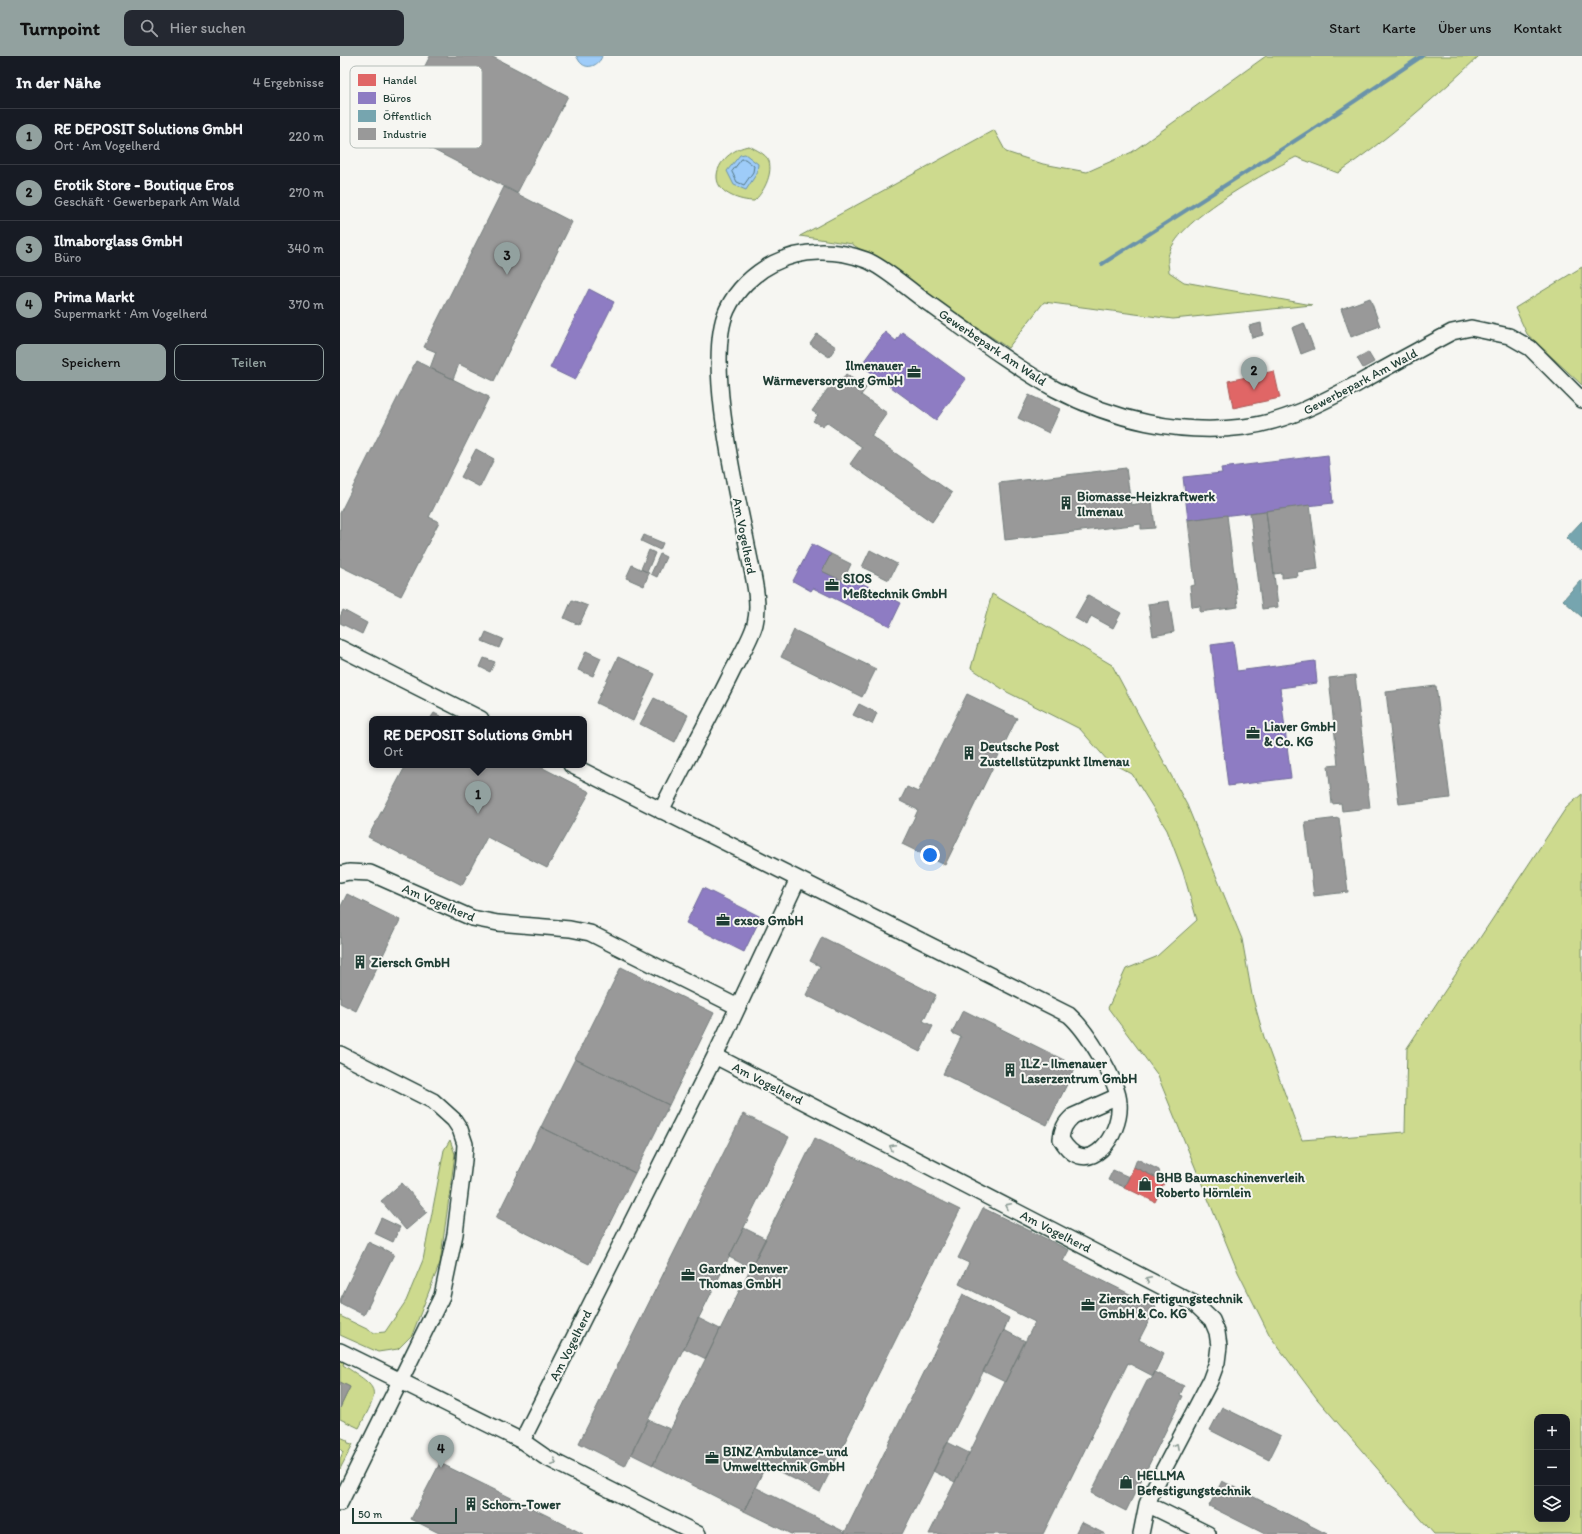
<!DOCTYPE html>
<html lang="de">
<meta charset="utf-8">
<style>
:root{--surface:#171b24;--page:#242831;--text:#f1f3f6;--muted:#9ea1a6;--line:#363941;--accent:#92a19f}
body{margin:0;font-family:Itim,sans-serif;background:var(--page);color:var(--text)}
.controls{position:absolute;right:12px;bottom:12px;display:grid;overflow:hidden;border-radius:8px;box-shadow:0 4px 16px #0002}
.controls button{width:36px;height:36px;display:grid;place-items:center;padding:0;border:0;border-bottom:1px solid var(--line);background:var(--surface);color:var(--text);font:20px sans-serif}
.scale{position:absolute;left:12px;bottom:10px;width:105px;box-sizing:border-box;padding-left:4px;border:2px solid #1f3d34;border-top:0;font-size:11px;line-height:14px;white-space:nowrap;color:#1f3d34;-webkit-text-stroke:3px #f6f6f2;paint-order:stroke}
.you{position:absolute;left:590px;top:799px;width:14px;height:14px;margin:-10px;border:3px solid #fff;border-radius:50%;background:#1a73e8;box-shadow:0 0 0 6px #1a73e833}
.badge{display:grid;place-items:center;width:26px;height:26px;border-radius:50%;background:var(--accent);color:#111;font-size:13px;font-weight:700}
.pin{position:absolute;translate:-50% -33px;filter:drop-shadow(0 1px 2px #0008)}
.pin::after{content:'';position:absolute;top:21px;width:14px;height:12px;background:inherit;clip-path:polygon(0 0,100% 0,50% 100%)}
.popup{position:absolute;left:29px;top:660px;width:218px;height:52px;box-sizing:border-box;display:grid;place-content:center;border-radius:8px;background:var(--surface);filter:drop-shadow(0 1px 3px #0005);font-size:13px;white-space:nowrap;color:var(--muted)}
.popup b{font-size:15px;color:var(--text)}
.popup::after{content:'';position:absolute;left:50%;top:100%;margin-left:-8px;border:8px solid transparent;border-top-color:var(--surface)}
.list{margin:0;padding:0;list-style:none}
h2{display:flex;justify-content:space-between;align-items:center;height:52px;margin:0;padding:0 16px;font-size:17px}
h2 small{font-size:13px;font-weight:400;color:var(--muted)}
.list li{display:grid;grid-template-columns:26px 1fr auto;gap:12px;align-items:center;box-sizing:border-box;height:56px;padding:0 16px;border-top:1px solid var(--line)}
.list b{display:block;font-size:15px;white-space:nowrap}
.list p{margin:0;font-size:13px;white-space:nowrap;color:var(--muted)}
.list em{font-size:13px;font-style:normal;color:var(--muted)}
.actions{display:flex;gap:8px;padding:12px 16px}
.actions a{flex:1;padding:9px 0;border:1px solid var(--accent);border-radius:8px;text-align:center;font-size:14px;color:var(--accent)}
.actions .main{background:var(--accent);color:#111}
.icon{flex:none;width:22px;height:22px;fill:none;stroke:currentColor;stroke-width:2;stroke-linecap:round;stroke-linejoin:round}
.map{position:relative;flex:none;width:1242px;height:1478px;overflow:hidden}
header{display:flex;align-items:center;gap:24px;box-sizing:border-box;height:56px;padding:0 20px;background:var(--accent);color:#111}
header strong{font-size:19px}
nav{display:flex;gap:22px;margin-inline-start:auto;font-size:14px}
.search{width:280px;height:36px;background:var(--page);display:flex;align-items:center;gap:10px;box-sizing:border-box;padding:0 14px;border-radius:8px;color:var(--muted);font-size:15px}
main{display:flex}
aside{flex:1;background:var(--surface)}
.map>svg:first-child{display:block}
.green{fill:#cdda8e;stroke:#768c61;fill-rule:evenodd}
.water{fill:#9eccf9;stroke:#6b93aa}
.shops{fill:#e06666;stroke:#a65a57}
.offices{fill:#8e7cc3;stroke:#6d6998}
.public{fill:#76a5af;stroke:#5c868a}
.industry{fill:#999;stroke:#747d7b}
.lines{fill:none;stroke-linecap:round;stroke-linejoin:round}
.shore{stroke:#527683;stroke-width:1}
.stream{stroke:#6b93aa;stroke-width:4}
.street-casing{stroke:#1f3d34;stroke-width:18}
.street{stroke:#f6f6f2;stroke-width:15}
.oneway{stroke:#8a9a93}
.labels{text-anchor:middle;stroke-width:4;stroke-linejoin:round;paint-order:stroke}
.street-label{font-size:13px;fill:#1f3d34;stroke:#f6f6f2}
.poi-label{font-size:13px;font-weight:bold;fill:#1f3d34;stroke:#f6f6f2;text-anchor:start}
.key{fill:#f6f6f2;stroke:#b6beb9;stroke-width:1}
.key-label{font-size:11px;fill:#1f3d34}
</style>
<header>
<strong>Turnpoint</strong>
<div class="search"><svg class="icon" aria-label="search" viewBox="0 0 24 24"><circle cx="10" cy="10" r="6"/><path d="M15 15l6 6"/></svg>Hier suchen</div>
<nav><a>Start</a><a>Karte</a><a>Über uns</a><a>Kontakt</a></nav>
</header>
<main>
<aside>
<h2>In der Nähe<small>4 Ergebnisse</small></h2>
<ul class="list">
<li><span class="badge">1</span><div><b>RE DEPOSIT Solutions GmbH</b><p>Ort · Am Vogelherd</p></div><em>220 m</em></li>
<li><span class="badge">2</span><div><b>Erotik Store - Boutique Eros</b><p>Geschäft · Gewerbepark Am Wald</p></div><em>270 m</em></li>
<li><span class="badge">3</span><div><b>Ilmaborglass GmbH</b><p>Büro</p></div><em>340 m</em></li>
<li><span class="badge">4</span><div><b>Prima Markt</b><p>Supermarkt · Am Vogelherd</p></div><em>370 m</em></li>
</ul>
<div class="actions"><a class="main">Speichern</a><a>Teilen</a></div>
</aside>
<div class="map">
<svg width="1242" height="1478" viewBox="0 0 1242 1478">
<rect width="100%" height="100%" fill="#f6f6f2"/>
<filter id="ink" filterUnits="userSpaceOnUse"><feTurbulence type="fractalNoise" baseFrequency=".025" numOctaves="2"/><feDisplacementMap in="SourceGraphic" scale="8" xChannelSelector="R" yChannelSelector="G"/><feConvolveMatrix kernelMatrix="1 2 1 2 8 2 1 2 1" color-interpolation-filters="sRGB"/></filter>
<g filter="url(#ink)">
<path class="green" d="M926,0H1139C1095,42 1048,83 998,117L956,101C924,118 835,164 828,201C827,205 829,211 829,216L844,226L972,249L833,263L704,246L668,292L512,188L460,180L654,74L666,96L703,108L747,116L792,96Z
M409,90C415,93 426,98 429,105C433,119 423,137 414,145C401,145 378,138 377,122C376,106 394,92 409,90Z
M1242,211V329L1187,278L1175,252Z
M652,538L772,609L847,749L902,883L912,939L924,981L962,1084L1065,1076L1067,992L1226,752L1242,738V1478H1094L978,1344L930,1280L898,1216L817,1018L768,952L786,913L816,901L857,864L843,816L827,774L792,718L768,705L740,673L667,636L631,612ZM1197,1361H1227V1463H1197Z
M110,1084L115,1098L100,1207L72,1279L58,1293L38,1296L0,1279V1260L35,1277L45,1276L66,1245L83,1204L104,1094Z
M0,1302L5,1304L3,1309C41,1334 40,1332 19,1372L0,1363V1352L10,1331L0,1326Z
M0,1381L7,1384L8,1387L13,1388L0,1413V1403L3,1396L0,1393Z"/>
<path class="water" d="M236,0H262C260,8 249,14 242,8C239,6 238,2 236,0Z
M405,98L418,108L417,117L406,134L394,129L387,115L400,99Z"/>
<path class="shops" d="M934,315L940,342L893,352L888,325Z
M794,1111L825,1125L815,1146L784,1131Z"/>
<path class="offices" d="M249,233L274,246L235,324L210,312Z
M545,276L556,285L562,276L626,323L596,364L521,309Z
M988,399L993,447L848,464L843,421L882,417L881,412Z
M472,488L491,498L482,515L503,525L506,519L561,547L550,570L473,532L471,535L453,525Z
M893,586L897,615L975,605L977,627L940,632L951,722L888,730L871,589Z
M363,832L421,861L404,896L346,867Z"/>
<path class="public" d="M1242,465V496L1226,482Z
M1241,524L1242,526V561L1223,544Z"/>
<path class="industry" d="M90,0H151L228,40L177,137L53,73Z
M164,131L232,166L154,325L119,308L113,323L90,312L96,296L84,291Z
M1030,242L1040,270L1011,281L1001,253Z
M921,267L923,279L912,282L909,270Z
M964,267L974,293L961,298L952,272Z
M477,278L496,291L489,301L470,288Z
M1028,296L1034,306L1023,312L1017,302Z
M76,305L149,341L89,461L99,466L61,540L0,510V457Z
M506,318L526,332L521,339L547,357L531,380L612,437L592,466L510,408L522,391L486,366L483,371L473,365L478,359L472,355L494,324L499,328Z
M689,339L720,353L709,377L678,362Z
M136,393L154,403L140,431L121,421Z
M786,412L791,449L812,445L815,472L801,473V468L665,484L659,427Z
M970,449L978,513L957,516L958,520L942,522V517L934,518L926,455Z
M926,455L938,551L922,553L910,457Z
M887,459L898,551L860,556V550L852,551L850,530L855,529L848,464Z
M304,479L323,487L320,494L301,485Z
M309,494L315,497L307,516L301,513Z
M530,494L557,508L549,524L522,511Z
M320,498L326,501L317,521L311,518Z
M491,498L511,508L503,525L482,515Z
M292,509L309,517L304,530L286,522Z
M748,539L781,557L773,572L751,560L747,569L735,562Z
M232,544L248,550L239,569L224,562Z
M829,545L834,576L813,580L808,548Z
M3,554L27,567L22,578L0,567V561Z
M454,574L536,613L522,641L441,601Z
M146,576L163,583L159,592L142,585Z
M246,595L261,602L253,620L238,614Z
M278,601L315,618L293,665L256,647Z
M144,602L155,606L150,616L140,611Z
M1015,619L1030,752L1002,755L1001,747L992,748L988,710L998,709L989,622Z
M1096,630L1110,742L1059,748L1046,636Z
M627,638L677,662L605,809L562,788L578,754L560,745L567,731L578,736Z
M314,642L348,659L335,686L300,668Z
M519,648L537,657L532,668L513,659Z
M94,657L106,663H90Z
M66,709H197L250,736L207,812L147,781L122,829L28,781Z
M999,762L1008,836L974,840L965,766Z
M7,838L60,864L16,955L0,947V852Z
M482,881L596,939L583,965L593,970L580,996L466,939L480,910L470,905Z
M281,911L374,957L329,1049L235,1003Z
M623,954L736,1010L707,1069L603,1018L621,981L612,977Z
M235,1003L329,1049L295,1117L201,1071Z
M403,1058L449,1081L285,1410L239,1387Z
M201,1071L295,1117L249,1208L156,1162Z
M475,1082L620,1154L480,1436L426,1409L404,1455L313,1409Z
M797,1103L819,1114L821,1124L794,1111Z
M773,1114L789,1121L784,1131L768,1124Z
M62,1127L87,1156L66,1174L41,1145Z
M643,1152L729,1194L723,1205L816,1251L799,1284L824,1297L813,1320L788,1307L703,1478H589L695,1266L619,1228L629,1207L618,1202Z
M41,1162L60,1171L53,1186L34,1177Z
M404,1172L426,1183L411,1212L389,1201Z
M28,1186L54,1198L24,1259L0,1247V1244Z
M623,1238L669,1262L664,1274L562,1478H504Z
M358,1262L380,1273L366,1303L344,1292Z
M664,1274L685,1285L665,1326L643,1315Z
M815,1316L844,1330L840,1339L843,1340L786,1455L751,1437L808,1323L811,1324Z
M0,1326L10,1331L0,1352Z
M882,1351L941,1380L929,1404L870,1374Z
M308,1364L330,1373L313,1409L291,1398Z
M607,1386L629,1397L615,1426L593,1415Z
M100,1407L208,1460L243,1478H101L71,1463Z
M882,1425L987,1478H925L869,1450Z
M415,1431L505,1476L504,1478H451L404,1455Z
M741,1466L765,1478H735Z"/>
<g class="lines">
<path class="shore" d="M402,103H405L414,110L413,116L404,129L397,126L392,116Z"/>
<path class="stream" d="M762,208L970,75L1082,0"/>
<g class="street-casing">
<path id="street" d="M0,592L141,663
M231,709L729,959C746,974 778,1024 779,1047C782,1079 747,1127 721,1083C722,1073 725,1067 733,1060L778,1040
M321,755C344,708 369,663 392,616C399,602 411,583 415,568C421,546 412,516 408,494C397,437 364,305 387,254C396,234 414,217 434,207C462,193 496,193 526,204C542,210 566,231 581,242C625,273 668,307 715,333C773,364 839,379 904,371C945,366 981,347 1017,328C1049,310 1080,293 1112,276L1131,272L1169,280L1190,292L1242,344
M0,818L9,816L30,817L132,862L158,867L230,873L250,877L398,951
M0,998L93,1045L114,1064L120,1073L125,1088L124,1104L115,1178L102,1240L0,1447
M375,1000L838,1239L855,1248L872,1264L877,1276L879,1290L877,1306L870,1325L814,1432L807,1448L801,1478
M0,1295L182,1385L205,1401L358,1478
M182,1385L375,1000L458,823
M807,1448L868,1478"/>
</g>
<use href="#street" class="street"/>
</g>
<defs><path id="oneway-chevron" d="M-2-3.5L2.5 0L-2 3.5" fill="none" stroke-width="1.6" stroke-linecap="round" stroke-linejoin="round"/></defs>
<g class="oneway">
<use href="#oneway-chevron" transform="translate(552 1091) rotate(-153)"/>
<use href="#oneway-chevron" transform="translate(668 1150) rotate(-153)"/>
<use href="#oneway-chevron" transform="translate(808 1223) rotate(-153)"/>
<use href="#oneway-chevron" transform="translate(836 1390) rotate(-62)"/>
<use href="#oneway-chevron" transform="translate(214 1406) rotate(26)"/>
</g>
</g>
<defs>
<g id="office-bare" transform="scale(1.08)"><path d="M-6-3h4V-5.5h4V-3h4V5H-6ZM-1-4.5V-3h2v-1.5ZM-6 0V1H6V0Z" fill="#1f3d34" stroke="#f6f6f2" stroke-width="2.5" paint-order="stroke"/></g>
<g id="building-bare" transform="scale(1.08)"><path d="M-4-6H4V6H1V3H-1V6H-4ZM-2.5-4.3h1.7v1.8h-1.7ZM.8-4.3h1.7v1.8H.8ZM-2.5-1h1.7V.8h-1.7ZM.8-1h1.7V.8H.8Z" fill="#1f3d34" stroke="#f6f6f2" stroke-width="2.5" paint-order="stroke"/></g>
<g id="shop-bare" transform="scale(1.08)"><path d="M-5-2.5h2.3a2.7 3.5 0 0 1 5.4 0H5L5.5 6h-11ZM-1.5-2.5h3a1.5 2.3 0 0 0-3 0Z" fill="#1f3d34" stroke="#f6f6f2" stroke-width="2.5" paint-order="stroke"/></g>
</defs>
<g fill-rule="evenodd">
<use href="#office-bare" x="574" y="316"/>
<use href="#building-bare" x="726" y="447"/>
<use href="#office-bare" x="492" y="529"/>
<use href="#office-bare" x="913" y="677"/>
<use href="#building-bare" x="629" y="697"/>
<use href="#office-bare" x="383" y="864"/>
<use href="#building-bare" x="20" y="906"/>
<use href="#building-bare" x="670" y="1014"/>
<use href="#shop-bare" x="805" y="1128"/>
<use href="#office-bare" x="348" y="1219"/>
<use href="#office-bare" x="748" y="1249"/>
<use href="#office-bare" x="372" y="1402"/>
<use href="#shop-bare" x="786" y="1426"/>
<use href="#building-bare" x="131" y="1448"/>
</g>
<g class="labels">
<g class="street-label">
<text transform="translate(653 291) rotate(34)" y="5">Gewerbepark Am Wald</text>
<text transform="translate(1020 325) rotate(-28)" y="5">Gewerbepark Am Wald</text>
<text transform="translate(405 480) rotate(79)" y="5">Am Vogelherd</text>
<text transform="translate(99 846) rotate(23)" y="5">Am Vogelherd</text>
<text transform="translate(428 1027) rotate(27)" y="5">Am Vogelherd</text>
<text transform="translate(716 1175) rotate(27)" y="5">Am Vogelherd</text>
<text transform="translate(230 1289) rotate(-63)" y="5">Am Vogelherd</text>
</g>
<g class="poi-label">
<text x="563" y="314" text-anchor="end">Ilmenauer<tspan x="563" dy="15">Wärmeversorgung GmbH</tspan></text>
<text x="737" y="445">Biomasse-Heizkraftwerk<tspan x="737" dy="15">Ilmenau</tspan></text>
<text x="503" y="527">SIOS<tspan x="503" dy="15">Meßtechnik GmbH</tspan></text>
<text x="924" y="675">Liaver GmbH<tspan x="924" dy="15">&amp; Co. KG</tspan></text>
<text x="640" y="695">Deutsche Post<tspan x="640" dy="15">Zustellstützpunkt Ilmenau</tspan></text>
<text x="394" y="869">exsos GmbH</text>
<text x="31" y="911">Ziersch GmbH</text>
<text x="681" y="1012">ILZ - Ilmenauer<tspan x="681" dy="15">Laserzentrum GmbH</tspan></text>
<text x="816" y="1126">BHB Baumaschinenverleih<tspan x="816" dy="15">Roberto Hörnlein</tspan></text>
<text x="359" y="1217">Gardner Denver<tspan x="359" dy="15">Thomas GmbH</tspan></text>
<text x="759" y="1247">Ziersch Fertigungstechnik<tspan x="759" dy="15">GmbH &amp; Co. KG</tspan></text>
<text x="383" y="1400">BINZ Ambulance- und<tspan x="383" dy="15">Umwelttechnik GmbH</tspan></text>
<text x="797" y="1424">HELLMA<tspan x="797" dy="15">Befestigungstechnik</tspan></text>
<text x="142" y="1453">Schorn-Tower</text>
</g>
</g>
<rect x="10" y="10" width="132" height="82" rx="6" class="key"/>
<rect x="18" y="18" width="18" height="12" fill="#e06666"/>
<rect x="18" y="36" width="18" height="12" fill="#8e7cc3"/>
<rect x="18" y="54" width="18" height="12" fill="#76a5af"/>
<rect x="18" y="72" width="18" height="12" fill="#999"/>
<g class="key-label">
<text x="43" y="28">Handel</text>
<text x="43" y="46">Büros</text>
<text x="43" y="64">Öffentlich</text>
<text x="43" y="82">Industrie</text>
</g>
</svg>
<div class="controls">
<button>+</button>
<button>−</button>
<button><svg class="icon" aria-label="layers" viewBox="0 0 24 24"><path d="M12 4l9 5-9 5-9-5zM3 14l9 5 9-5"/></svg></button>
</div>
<div class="scale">50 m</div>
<div class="you"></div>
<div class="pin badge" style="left:138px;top:758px">1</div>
<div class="popup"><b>RE DEPOSIT Solutions GmbH</b>Ort</div>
<div class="pin badge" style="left:914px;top:334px">2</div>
<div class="pin badge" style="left:167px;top:219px">3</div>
<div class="pin badge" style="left:101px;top:1412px">4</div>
</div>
</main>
